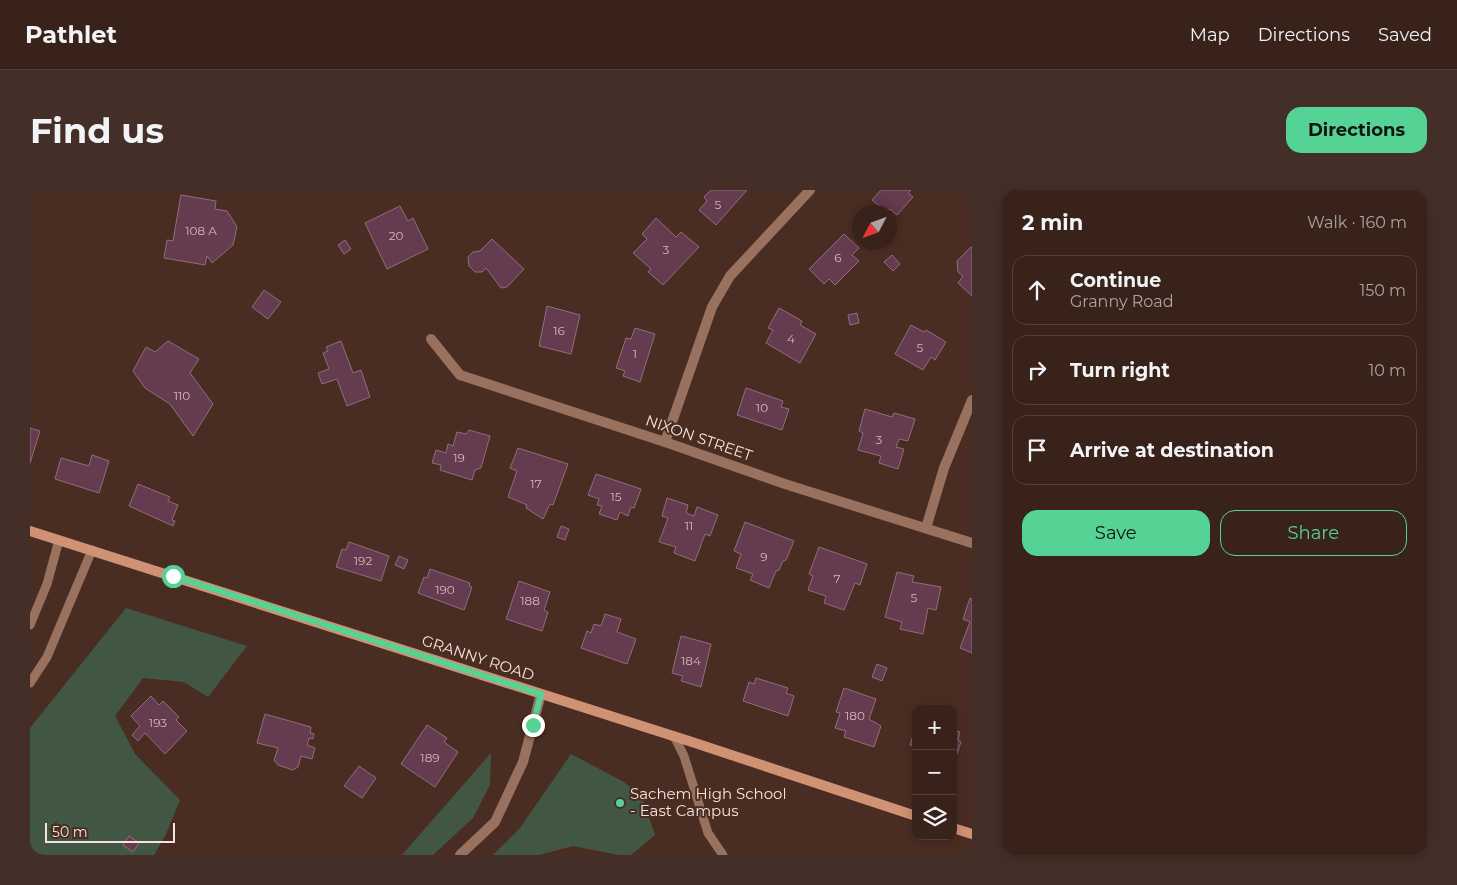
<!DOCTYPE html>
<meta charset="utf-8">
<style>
:root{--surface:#38221a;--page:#432f27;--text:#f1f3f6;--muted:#aba4a2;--line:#523f39;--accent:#54d395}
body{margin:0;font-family:Montserrat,sans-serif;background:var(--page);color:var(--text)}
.controls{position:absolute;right:15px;bottom:15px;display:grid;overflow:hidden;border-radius:10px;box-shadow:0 2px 12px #0003}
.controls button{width:45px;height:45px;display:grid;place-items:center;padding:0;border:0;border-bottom:1px solid var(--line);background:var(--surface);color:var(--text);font:25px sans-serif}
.compass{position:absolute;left:822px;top:15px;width:45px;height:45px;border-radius:50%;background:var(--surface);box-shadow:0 2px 12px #0003;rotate:229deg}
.scale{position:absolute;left:15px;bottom:12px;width:130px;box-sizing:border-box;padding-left:5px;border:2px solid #f6e3db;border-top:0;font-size:14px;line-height:18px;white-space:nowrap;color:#f6e3db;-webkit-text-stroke:4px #4a2d22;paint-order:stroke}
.stop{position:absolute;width:15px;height:15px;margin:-11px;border:4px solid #54d395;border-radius:50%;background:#fff}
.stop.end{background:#54d395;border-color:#fff;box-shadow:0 1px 5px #0008}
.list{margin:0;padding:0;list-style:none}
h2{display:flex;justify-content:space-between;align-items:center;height:65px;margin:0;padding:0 20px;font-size:21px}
h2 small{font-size:16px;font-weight:400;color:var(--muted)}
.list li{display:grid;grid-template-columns:32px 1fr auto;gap:15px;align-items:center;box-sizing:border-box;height:70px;margin:0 10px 10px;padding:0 10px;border:1px solid var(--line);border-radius:15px}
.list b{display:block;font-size:19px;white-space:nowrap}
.list p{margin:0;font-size:16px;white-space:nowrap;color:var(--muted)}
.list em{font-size:16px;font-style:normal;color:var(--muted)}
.actions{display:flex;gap:10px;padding:15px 20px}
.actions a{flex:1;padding:11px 0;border:1px solid var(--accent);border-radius:15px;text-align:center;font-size:18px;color:var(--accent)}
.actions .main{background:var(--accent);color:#111}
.icon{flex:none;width:28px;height:28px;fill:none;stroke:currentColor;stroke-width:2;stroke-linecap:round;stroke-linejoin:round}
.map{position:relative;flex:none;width:942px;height:665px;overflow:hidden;border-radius:15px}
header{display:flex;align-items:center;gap:30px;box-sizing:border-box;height:70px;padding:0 25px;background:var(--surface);border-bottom:1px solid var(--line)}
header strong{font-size:24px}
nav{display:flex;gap:28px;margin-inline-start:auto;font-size:18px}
.intro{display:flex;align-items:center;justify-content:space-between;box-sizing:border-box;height:120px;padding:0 30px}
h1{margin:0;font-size:35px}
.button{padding:12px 22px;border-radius:15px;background:var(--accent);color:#111;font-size:18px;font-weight:700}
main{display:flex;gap:30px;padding:0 30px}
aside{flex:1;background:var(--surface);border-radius:15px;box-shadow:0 2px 12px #0003}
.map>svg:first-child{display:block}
.green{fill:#415743}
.building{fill:#653b4f;stroke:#8f6e7c}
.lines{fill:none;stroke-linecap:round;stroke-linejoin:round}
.lane{stroke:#99715f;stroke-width:9}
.street{stroke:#99715f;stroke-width:10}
.secondary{stroke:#d09275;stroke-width:10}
.route{stroke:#54d395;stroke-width:6}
.poi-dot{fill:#54d395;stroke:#4a2d22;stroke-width:2}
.labels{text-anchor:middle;stroke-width:4;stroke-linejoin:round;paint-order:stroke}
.number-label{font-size:12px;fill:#d2b9b8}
.street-label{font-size:15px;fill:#f6e3db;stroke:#4a2d22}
.poi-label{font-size:15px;fill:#f6e3db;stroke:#4a2d22;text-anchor:start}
</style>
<header>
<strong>Pathlet</strong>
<nav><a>Map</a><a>Directions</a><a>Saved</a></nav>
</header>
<div class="intro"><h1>Find us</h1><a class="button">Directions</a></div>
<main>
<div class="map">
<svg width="942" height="665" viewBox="0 0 942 665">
<rect width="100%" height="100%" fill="#4a2d22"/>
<path class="green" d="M96,418L217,456L178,507L154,492L113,488L85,526L105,564L150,610L136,644L124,665H0V538Z
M461,563L460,595L443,628L403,665H372Z
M541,564L594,592L612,607L625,645L601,665H589L543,656L509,665H463L490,638Z"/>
<path class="building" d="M681,0H717L686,35L669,20L677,11L674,7Z
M851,0H881L878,3L883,7L867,25L860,19L857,22L842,10Z
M151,5L186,11L185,19L197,21L207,37L203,55L182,73L177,66L175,75L134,68L137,50L143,51Z
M370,16L378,31L383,28L398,59L357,79L335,33Z
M626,28L646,47L651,42L669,57L633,95L618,82L621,79L603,63L617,49L612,44Z
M814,44L829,58L822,65L829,71L805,95L799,89L794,94L779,79Z
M462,49L494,79L477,97L471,98L456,78L452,82H445L439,76L438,67L443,62L450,61Z
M315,50L321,59L314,64L308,55Z
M941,57H942V106L928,93L933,86L928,82L927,71Z
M862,65L870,74L863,81L854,72Z
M234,100L251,112L238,129L222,117Z
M517,116L550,125L541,164L509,156Z
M749,118L772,131L770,135L786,144L770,173L736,153L743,140L738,138Z
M827,123L829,133L820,135L818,125Z
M881,135L894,142L896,140L916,152L905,170L901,167L893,180L865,164Z
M605,138L625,144L610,192L593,186L595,181L586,178L596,148L601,149Z
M138,151L169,169L160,183L183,214L163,246L140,214L115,198L103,181L116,157L125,162Z
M311,151L323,183L331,180L340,207L317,216L307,189L292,194L288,183L299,179L293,163L298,161L296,157Z
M716,198L753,211L751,217L759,219L752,240L707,225Z
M835,219L862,227L864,223L885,229L878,251L869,249L866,257L874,259L868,279L849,273L851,266L828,260L833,243L829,241Z
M0,238L10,241L0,273Z
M439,240L460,246L451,278L445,280L442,290L410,280L411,275L402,273L406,260L416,263L418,254L423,256L427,242L436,244Z
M488,258L538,274L523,315L520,314L513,329L496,318L497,315L478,307L487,281L480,278Z
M62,265L79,271L69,303L25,289L31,268L59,276Z
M566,284L611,299L604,318L601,317L598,326L590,322L587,330L569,324L572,316L567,315L569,309L558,305Z
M108,294L140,307L138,311L148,315L142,330L145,331L143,336L99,316Z
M637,308L658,315L656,323L664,326L667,317L688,325L680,346L675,344L665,371L644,363L646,357L629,352L638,328L632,326Z
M715,332L764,351L756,370L753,371L749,380L746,381L739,398L720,390L723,384L706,378L711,364L704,361Z
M531,336L539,339L535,350L527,347Z
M319,352L359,366L351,391L306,377L312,359L316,360Z
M789,357L837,374L830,395L825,393L814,420L794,413L796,406L778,400L783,386L779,384Z
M369,366L378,370L374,379L365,375Z
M400,379L440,393L439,396L442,397L434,420L388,403L394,387L397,388Z
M867,382L884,386L882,392L911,397L906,420L898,418L893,444L870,439L872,432L855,427Z
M489,391L520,402L514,420L518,422L512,441L476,429Z
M940,408L942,409V463L930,458L940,432L933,429Z
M575,424L591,429L587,442L606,449L597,474L551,458L557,441L561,443L564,434L571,436Z
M651,446L681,454L671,497L651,491L653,486L642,483Z
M847,474L857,478L852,491L842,487Z
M726,488L758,498L756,503L764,506L758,526L713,511L719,492L724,494Z
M814,498L846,509L839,529L851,536L844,557L814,547L816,541L805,538L810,523L806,522Z
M121,506L129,515L133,511L149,527L146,530L157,541L135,564L115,543L108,551L102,545L110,536L101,526Z
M235,524L281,537L280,543L284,544L283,549L279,548L277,555L285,558L282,569L271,566L268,577L263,580L248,575L244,570L248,558L227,553Z
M397,535L417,548L414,552L428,562L405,597L371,574Z
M886,536V557L880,555Z
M923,540L930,542L928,550L931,552L925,569Z
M329,576L346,588L332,608L314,596Z
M99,646L109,653L103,662L93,655Z"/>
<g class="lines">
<path class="lane" d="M0,435L17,394L29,350
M0,493L17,467L62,360
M644,546L654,566L678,643L693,665"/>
<path class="street" d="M401,149L430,185L635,252L755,294L942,353
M635,252L682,117L700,86L780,0
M896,338L914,278L942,210
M430,665L465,632L493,572L511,504"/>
<path class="secondary" d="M0,341L662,552L886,626
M923,638L942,644"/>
</g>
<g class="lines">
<path class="route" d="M143,386L511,504L503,535"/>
</g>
<circle class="poi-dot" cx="590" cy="613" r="5"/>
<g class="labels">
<g class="number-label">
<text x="688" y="19">5</text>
<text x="171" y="45">108 A</text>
<text x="366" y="50">20</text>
<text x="636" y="64">3</text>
<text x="808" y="72">6</text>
<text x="529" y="145">16</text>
<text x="761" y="153">4</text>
<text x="890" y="162">5</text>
<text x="605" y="168">1</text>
<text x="152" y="210">110</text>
<text x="732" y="222">10</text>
<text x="849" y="254">3</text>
<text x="429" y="272">19</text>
<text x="506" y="298">17</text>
<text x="586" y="311">15</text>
<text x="659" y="340">11</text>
<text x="734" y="371">9</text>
<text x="333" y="375">192</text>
<text x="807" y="393">7</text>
<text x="415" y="404">190</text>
<text x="884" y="412">5</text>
<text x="500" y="415">188</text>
<text x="661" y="475">184</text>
<text x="825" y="530">180</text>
<text x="128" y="537">193</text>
<text x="400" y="572">189</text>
</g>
<g class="street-label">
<text transform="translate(669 248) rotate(19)" y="5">NIXON STREET</text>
<text transform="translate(448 468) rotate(18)" y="5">GRANNY ROAD</text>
</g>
<g class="poi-label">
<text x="600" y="609">Sachem High School<tspan x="600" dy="17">- East Campus</tspan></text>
</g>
</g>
</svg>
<div class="controls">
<button>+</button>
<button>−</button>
<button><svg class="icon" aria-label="layers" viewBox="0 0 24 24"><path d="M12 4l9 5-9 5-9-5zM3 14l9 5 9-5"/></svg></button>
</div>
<svg class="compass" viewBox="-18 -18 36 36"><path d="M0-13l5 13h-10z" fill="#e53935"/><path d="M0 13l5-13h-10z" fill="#aba4a2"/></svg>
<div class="scale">50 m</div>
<div class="stop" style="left:143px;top:386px"></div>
<div class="stop end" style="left:503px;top:535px"></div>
</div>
<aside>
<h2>2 min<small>Walk · 160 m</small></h2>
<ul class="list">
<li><svg class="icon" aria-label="ahead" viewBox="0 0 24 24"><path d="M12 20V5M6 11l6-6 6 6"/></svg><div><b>Continue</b><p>Granny Road</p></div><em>150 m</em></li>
<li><svg class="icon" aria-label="right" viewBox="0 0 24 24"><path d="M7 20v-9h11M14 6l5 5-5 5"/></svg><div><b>Turn right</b></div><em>10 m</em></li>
<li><svg class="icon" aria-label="arrive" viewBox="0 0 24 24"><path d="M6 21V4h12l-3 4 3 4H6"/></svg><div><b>Arrive at destination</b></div></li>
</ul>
<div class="actions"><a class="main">Save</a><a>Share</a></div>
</aside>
</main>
